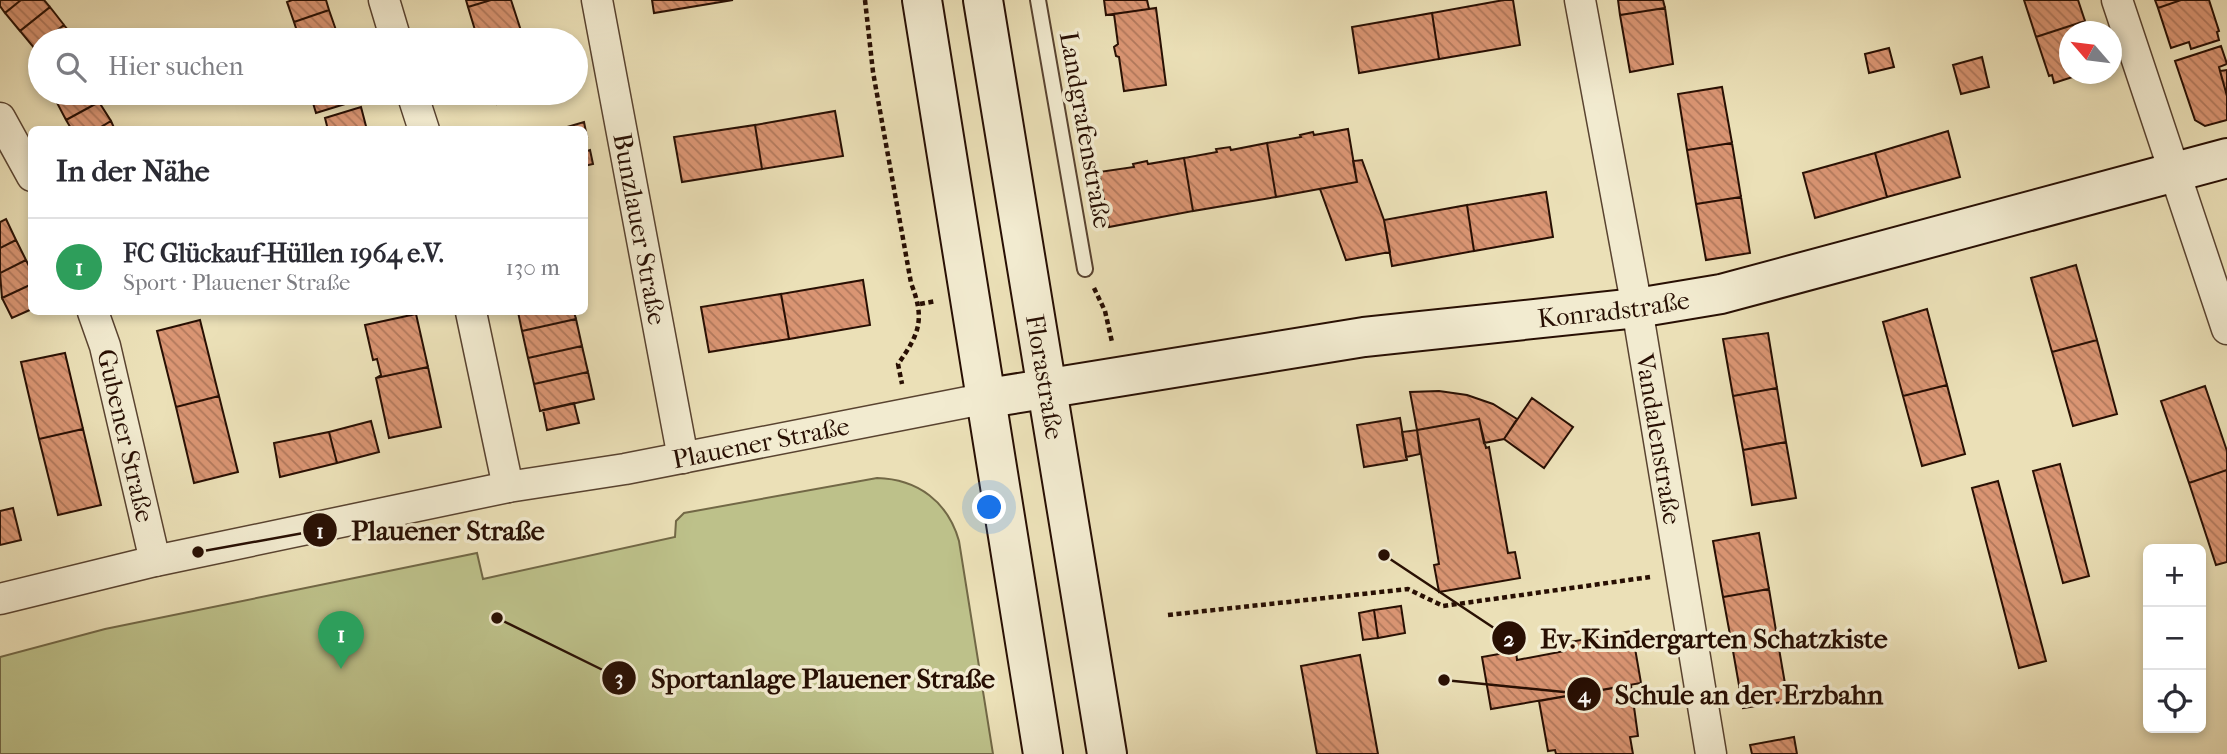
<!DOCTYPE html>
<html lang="de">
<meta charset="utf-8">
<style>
:root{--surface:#fff;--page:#f7f7f7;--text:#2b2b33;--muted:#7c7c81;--line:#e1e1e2;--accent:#b45309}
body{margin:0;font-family:"IM FELL French Canon",serif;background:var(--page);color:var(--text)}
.controls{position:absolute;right:21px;bottom:21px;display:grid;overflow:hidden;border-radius:10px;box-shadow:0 4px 10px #0003}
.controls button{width:63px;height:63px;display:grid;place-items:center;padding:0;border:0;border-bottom:2px solid var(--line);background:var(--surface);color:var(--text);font:35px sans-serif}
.compass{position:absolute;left:2059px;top:21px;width:63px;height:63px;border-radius:50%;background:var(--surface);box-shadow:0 4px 10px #0003;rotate:298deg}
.you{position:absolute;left:990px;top:508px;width:24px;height:24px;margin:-18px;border:5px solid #fff;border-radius:50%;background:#1a73e8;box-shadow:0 0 0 10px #1a73e833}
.badge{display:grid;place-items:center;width:46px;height:46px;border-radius:50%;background:var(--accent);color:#fff;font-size:23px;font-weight:700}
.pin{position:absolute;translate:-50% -58px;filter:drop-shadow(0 2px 4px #0008)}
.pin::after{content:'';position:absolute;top:37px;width:24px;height:21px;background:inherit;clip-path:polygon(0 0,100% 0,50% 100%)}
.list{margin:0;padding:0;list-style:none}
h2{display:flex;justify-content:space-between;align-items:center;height:91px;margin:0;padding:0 28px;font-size:30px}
h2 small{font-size:23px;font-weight:400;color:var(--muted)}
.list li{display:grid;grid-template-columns:46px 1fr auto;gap:21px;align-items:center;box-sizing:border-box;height:98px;padding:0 28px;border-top:2px solid var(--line)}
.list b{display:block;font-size:26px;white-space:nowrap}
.list p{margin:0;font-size:23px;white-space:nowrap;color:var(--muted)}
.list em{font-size:23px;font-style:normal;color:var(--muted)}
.icon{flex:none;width:38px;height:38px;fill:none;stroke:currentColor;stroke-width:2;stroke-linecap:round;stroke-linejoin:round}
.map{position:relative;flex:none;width:2227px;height:754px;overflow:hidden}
.search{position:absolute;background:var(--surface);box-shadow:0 4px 10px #0003;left:28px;top:28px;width:560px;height:77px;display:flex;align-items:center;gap:18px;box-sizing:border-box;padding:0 24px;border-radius:38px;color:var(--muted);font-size:26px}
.panel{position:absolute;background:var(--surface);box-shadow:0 4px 10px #0003;left:28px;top:126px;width:560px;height:189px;border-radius:10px}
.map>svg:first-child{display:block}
.green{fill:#bdc18a;stroke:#726846;stroke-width:2}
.building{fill:url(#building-back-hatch);stroke:#280f03;stroke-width:2}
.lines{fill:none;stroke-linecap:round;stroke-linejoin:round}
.lane-casing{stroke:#594330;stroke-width:18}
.street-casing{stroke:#594330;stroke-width:33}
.secondary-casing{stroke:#280f03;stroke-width:42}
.path{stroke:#280f03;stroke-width:4.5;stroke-dasharray:5 3.5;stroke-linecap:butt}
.lane{stroke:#f2ebd0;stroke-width:14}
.street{stroke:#f2ebd0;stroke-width:30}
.secondary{stroke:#f2ebd0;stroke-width:38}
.labels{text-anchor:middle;stroke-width:7;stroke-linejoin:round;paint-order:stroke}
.street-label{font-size:26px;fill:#280f03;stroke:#f2ebd0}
.leader{fill:none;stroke:#280f03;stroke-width:2.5}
.callout-dot{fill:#280f03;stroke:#f2ebd0;stroke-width:2.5}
.mark-label{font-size:21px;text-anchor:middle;font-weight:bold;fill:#fff}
.callout-label{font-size:28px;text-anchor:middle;font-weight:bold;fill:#280f03;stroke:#f2ebd0;stroke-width:7;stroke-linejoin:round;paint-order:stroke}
</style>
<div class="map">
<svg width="2227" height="754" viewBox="0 0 2227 754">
<defs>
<pattern id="building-back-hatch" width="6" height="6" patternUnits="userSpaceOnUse" patternTransform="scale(1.75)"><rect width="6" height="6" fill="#da9573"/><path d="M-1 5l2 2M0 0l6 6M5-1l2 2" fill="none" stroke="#b1785c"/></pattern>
</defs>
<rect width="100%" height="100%" fill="#ebe0b7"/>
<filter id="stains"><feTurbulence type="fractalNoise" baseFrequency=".00286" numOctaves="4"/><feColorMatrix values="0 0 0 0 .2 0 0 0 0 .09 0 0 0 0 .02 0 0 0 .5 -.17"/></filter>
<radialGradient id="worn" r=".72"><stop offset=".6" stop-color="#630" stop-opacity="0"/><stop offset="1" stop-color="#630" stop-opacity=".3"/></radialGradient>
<path class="green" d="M877,478C918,479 948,502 959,541L993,754H0V657L105,629L477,553L483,579L675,537L676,521L684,513Z"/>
<path class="building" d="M0,0H21L5,13L0,6Z
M21,0H44L50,7L20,31L5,13Z
M292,0H326L329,10L294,22L287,2Z
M466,0H491L468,7Z
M491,0H511L524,40H478L468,7Z
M652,0H733L654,13Z
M1104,0H1147L1149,9L1106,15Z
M1504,0H1513L1520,45L1439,59L1432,13Z
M1618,0H1663L1665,8L1620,15Z
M2024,0H2078L2085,21L2036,37Z
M2155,0H2181L2158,8Z
M2181,0H2209L2219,31L2217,32L2219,40L2191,49L2189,42L2171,48L2158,8Z
M50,7L64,25L45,40H40V44L35,49L20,31Z
M1156,8L1166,85L1124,91L1119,57L1116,56L1114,47L1118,44L1114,14Z
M1665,8L1673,64L1630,72L1620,15Z
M329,10L337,33L314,40H300L294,22Z
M1432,13L1439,59L1359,73L1352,27Z
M2085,21L2089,32H2070V74H2082L2054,83L2052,75L2049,76L2036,37Z
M64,25L76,40H45Z
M2221,46L2227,64L2219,67L2227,96V120L2205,126L2195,120L2175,61Z
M1889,48L1894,67L1869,73L1865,54Z
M1982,57L1989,87L1961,94L1953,65Z
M2227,70V96L2220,71Z
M1722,87L1732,143L1687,150L1678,94Z
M66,93H94L99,102L66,120L55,99Z
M310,93H342L345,104L316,113Z
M494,93H533L497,104Z
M99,102L111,121L96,130H72L66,120Z
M361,107L367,130H328L325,118Z
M835,111L843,156L762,169L755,125Z
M111,121L115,130H96Z
M584,122L587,137H584V130H557Z
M755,125L762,169L682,182L674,137Z
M1348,129L1357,182L1276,197L1267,143L1301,137L1300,135L1313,132L1314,135Z
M1948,131L1960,177L1887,197L1875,153Z
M1267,143L1276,197L1193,211L1184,158L1217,152L1216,149L1230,147L1231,150Z
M1732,143L1741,197L1696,204L1687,150Z
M590,150L593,164L584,166V152Z
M1875,153L1887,197L1815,218L1803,173Z
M1184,158L1193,211L1109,227L1099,172L1134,167L1133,164L1147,161L1148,164Z
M1362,160L1384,220L1390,252L1346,260L1320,189L1357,182L1353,161Z
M1546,192L1553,237L1474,251L1467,205Z
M1741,197L1750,253L1706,260L1696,204Z
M1467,205L1474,251L1392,266L1384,220Z
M6,219L16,240L0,248V222Z
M16,240L26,260L0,273V248Z
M26,260L32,272V284L2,298L0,273Z
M2076,265L2097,340L2052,352L2031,278Z
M863,280L870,325L789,339L781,294Z
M32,284V309L12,318L2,298Z
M781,294L789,339L709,352L701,307Z
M1927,309L1947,385L1903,396L1883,322Z
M518,312H574L576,319L522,331Z
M416,314L428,367L376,378L381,375L377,359L373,360L365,325Z
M576,319L582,346L528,358L522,331Z
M200,320L219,396L176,407L157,331Z
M1768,333L1777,388L1733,396L1723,339Z
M2097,340L2117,414L2073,426L2052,352Z
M582,346L588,372L534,384L528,358Z
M65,353L83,429L39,439L21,362Z
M428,367L441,427L389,438L376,378Z
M588,372L594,399L540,411L534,384Z
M1947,385L1965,454L1922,466L1903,396Z
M2205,386L2227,451V470L2189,483L2161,401Z
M1777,388L1786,442L1743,450L1733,396Z
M1439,391L1467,395L1493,404L1517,419L1504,439L1484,443L1479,419L1417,430L1410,392Z
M219,396L238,472L194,483L176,407Z
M1532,398L1573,427L1544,468L1504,439Z
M574,403L579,423L547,430L543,410Z
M1400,418L1407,460L1364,467L1357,425Z
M1479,419L1486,448L1489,447L1508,553L1515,552L1520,578L1439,592L1434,565L1439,564L1417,430Z
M371,421L379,452L337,463L329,432Z
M83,429L101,505L58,515L39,439Z
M1417,430L1420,454L1406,457L1402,432Z
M329,432L337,463L280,477L274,443Z
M1786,442L1796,498L1752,505L1743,450Z
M2060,464L2089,576L2063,583L2033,471Z
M2227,470V562L2216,565L2189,483Z
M1998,481L2046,661L2019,668L1972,488Z
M13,508L21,540L0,545V511Z
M1759,533L1769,589L1723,597L1713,541Z
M1769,589L1778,643L1733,651L1723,597Z
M1401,606L1405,633L1378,638L1374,610Z
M1374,610L1378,638L1363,640L1359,613Z
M1632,631L1641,683L1491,709L1482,657L1516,651L1517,660L1565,651L1564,643Z
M1778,643L1788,701L1743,708L1733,651Z
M1360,655L1378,754H1317L1301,666Z
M1631,685L1638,736L1630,737L1633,754H1556L1555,750L1548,751L1539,701Z
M1794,737L1797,754H1752L1750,745Z"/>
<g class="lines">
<g class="lane-casing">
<path id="lane" d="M1038,0L1085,269"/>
</g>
<g class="street-casing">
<g id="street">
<path d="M384,0L396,40"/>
<path id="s1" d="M597,0L683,458"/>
<path id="s2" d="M1580,0L1637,308L1711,754"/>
<path d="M2117,0L2227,329"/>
<path d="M412,93L424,130"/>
<path d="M0,118L32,176"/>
<path id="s3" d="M93,312L105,346L155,561"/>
<path d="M471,312L508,487"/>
<path id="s4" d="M0,599L155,561L508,487L625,469L988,398"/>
</g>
</g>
<g class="secondary-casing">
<g id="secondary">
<path d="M922,0C962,251 1004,502 1043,754"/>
<path id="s5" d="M983,0L1107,754"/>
<path id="s6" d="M988,398L1364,337L1637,308L1721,294L2227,158"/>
</g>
</g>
<path class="path" d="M865,0L873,72L911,283C925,319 920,333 898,364L902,384
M1094,288L1105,311L1112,342
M920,304L936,301
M1168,615L1408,589L1443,606L1650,577"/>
<use href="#lane" class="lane"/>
<use href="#street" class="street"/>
<use href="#secondary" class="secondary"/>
</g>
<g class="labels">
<g class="street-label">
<text transform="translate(1086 130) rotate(80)" y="9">Landgrafenstraße</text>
<text dy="9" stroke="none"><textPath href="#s1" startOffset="233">Bunzlauer Straße</textPath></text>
<text dy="9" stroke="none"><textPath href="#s6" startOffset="632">Konradstraße</textPath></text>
<text dy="9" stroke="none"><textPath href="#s5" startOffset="382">Florastraße</textPath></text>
<text dy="9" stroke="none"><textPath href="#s3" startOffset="128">Gubener Straße</textPath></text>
<text dy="9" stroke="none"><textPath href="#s2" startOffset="446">Vandalenstraße</textPath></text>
<text dy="9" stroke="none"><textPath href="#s4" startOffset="777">Plauener Straße</textPath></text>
</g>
</g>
<path class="leader" d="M198 552L320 530M1384 555L1509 638M497 618L619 678M1444 680L1584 694"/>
<g class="callout-dot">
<circle cx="198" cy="552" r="7"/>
<circle cx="1384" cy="555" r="7"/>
<circle cx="497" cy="618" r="7"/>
<circle cx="1444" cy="680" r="7"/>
<circle cx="320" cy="530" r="18"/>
<circle cx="1509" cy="638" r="18"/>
<circle cx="619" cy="678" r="18"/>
<circle cx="1584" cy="694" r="18"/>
</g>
<g class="mark-label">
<text x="320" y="538">1</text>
<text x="1509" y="646">2</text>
<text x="619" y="685">3</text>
<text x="1584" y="702">4</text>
</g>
<g class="callout-label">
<text x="448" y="540">Plauener Straße</text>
<text x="1714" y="648">Ev. Kindergarten Schatzkiste</text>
<text x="823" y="688">Sportanlage Plauener Straße</text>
<text x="1749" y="704">Schule an der Erzbahn</text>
</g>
<rect width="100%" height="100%" filter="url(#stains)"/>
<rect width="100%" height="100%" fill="url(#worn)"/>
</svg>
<div class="controls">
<button>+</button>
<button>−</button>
<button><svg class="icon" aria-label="locate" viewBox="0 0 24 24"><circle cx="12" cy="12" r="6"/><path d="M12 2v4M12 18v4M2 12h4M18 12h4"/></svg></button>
</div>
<svg class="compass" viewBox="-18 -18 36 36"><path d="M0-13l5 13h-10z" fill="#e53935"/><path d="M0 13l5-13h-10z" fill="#7c7c81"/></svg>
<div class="you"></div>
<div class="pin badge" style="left:341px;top:669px;background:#2e9e5b">1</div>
<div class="search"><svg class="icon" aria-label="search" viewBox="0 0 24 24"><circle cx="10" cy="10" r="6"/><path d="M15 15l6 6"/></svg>Hier suchen</div>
<section class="panel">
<h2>In der Nähe<small></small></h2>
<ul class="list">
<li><span class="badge" style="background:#2e9e5b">1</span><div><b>FC Glückauf-Hüllen 1964 e.V.</b><p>Sport · Plauener Straße</p></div><em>130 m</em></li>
</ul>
</section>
</div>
